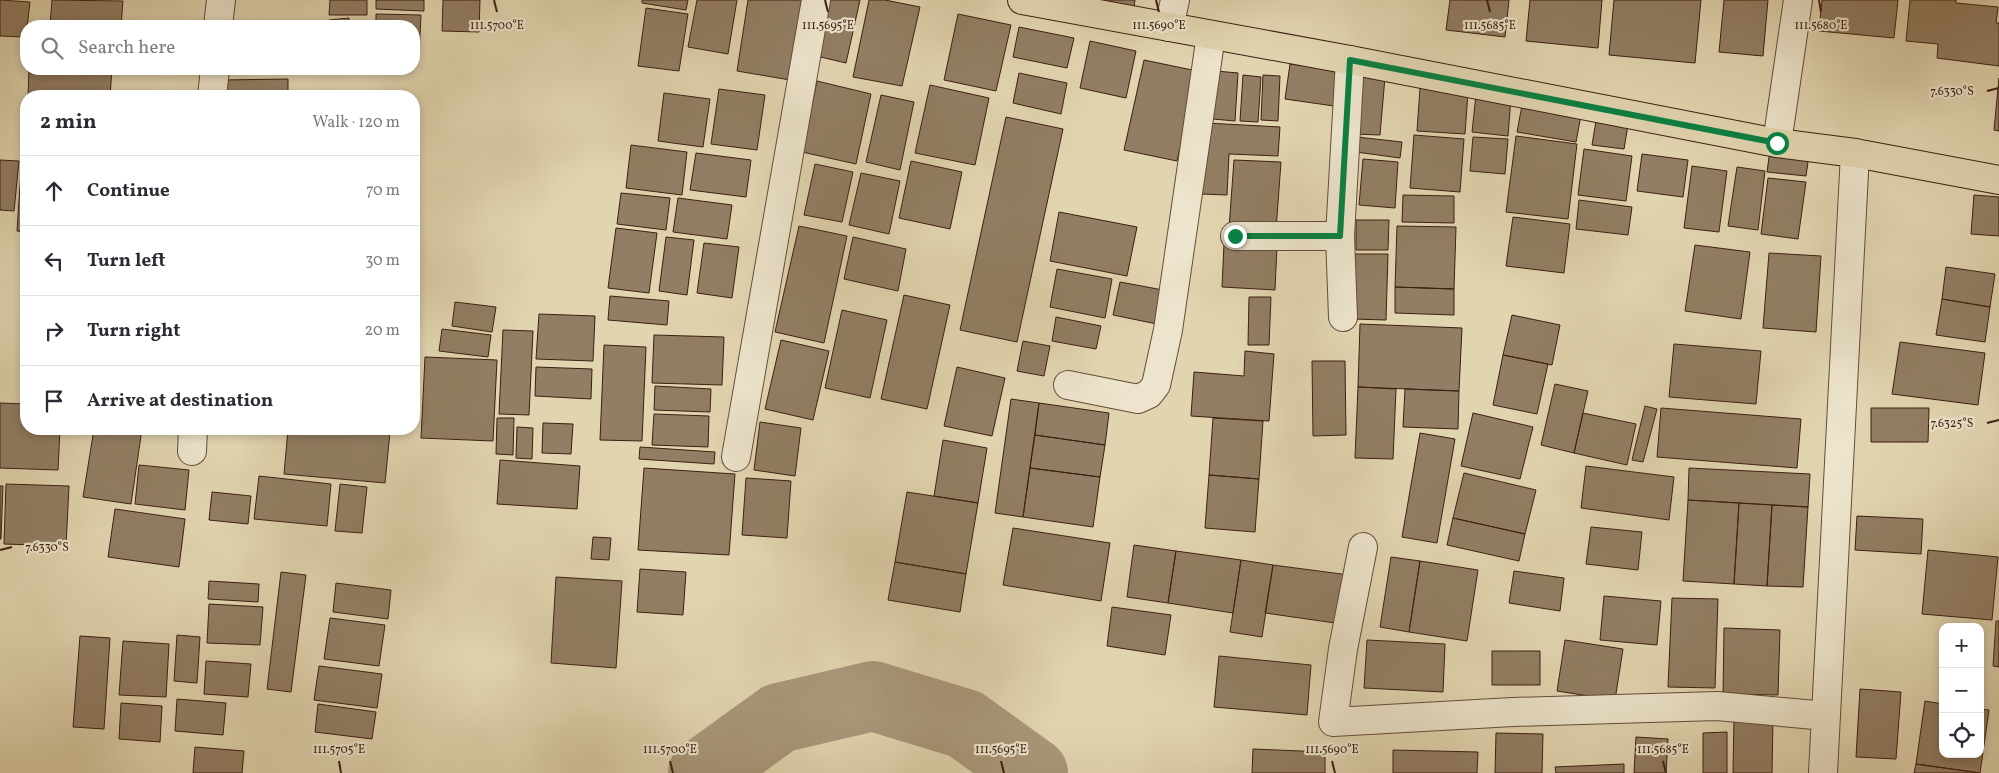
<!DOCTYPE html>
<meta charset="utf-8">
<style>
:root{--surface:#fff;--page:#f2f2f3;--text:#2b2b33;--muted:#7c7c81;--line:#e1e1e2}
body{margin:0;font-family:Vollkorn,serif;background:var(--page);color:var(--text)}
.controls{position:absolute;right:15px;bottom:15px;display:grid;overflow:hidden;border-radius:10px;box-shadow:0 2px 8px #0003}
.controls button{width:45px;height:45px;display:grid;place-items:center;padding:0;border:0;border-bottom:1px solid var(--line);background:var(--surface);color:var(--text);font:25px sans-serif}
.stop{position:absolute;width:15px;height:15px;margin:-11px;border:4px solid #0b8043;border-radius:50%;background:#fff}
.stop.end{background:#0b8043;border-color:#fff;box-shadow:0 1px 5px #0008}
.list{margin:0;padding:0;list-style:none}
h2{display:flex;justify-content:space-between;align-items:center;height:65px;margin:0;padding:0 20px;font-size:21px}
h2 small{font-size:16px;font-weight:400;color:var(--muted)}
.list li{display:grid;grid-template-columns:32px 1fr auto;gap:15px;align-items:center;box-sizing:border-box;height:70px;padding:0 20px;border-top:1px solid var(--line)}
.list b{display:block;font-size:19px;white-space:nowrap}
.list em{font-size:16px;font-style:normal;color:var(--muted)}
.icon{flex:none;width:28px;height:28px;fill:none;stroke:currentColor;stroke-width:2;stroke-linecap:round;stroke-linejoin:round}
.map{position:relative;flex:none;width:1999px;height:773px;overflow:hidden}
.search{position:absolute;background:var(--surface);box-shadow:0 2px 8px #0003;left:20px;top:20px;width:400px;height:55px;display:flex;align-items:center;gap:12px;box-sizing:border-box;padding:0 18px;border-radius:20px;color:var(--muted);font-size:19px}
.panel{position:absolute;background:var(--surface);box-shadow:0 2px 8px #0003;left:20px;top:90px;width:400px;height:345px;border-radius:20px}
.map>svg:first-child{display:block}
.lines{fill:none;stroke-linecap:round;stroke-linejoin:round}
.river{stroke:#a9977a;stroke-width:70}
.building{fill:#927e64;stroke:#3c1f12}
.minor-casing{stroke:#654c3a;stroke-width:30}
.major-casing{stroke:#3c1f12;stroke-width:30}
.minor{stroke:#ece4cc;stroke-width:28}
.major{stroke:#e1d5b0;stroke-width:28}
.route{stroke:#0b8043;stroke-width:6}
.ticks{fill:none;stroke:#3c1f12;stroke-width:2}
.ticks-label{font-size:12px;text-anchor:middle;fill:#3c1f12;stroke:#ece4cc;stroke-width:4.5;stroke-linejoin:round;paint-order:stroke}
</style>
<div class="map">
<svg width="1999" height="773" viewBox="0 0 1999 773">
<rect width="100%" height="100%" fill="#e1d5b0"/>
<filter id="stains"><feTurbulence type="fractalNoise" baseFrequency=".004" numOctaves="4"/><feColorMatrix values="0 0 0 0 .2 0 0 0 0 .09 0 0 0 0 .02 0 0 0 .5 -.17"/></filter>
<radialGradient id="worn" r=".72"><stop offset=".6" stop-color="#630" stop-opacity="0"/><stop offset="1" stop-color="#630" stop-opacity=".3"/></radialGradient>
<g class="lines">
<path class="river" d="M703,773L779,718L873,696L965,724L1033,773"/>
</g>
<path class="building" d="M0,0L30,2L26,37L0,36Z
M52,0L123,1L121,26H50Z
M330,0H367V15H329Z
M376,0H424V11L376,9Z
M443,0H480L479,32L442,31Z
M642,0H688L686,10L642,3Z
M697,0H737L728,54L688,47Z
M748,0H803L790,80L737,71Z
M824,0H860L846,63L812,55Z
M869,0H885L920,7L902,86L853,77Z
M1079,0H1135L1134,8Z
M1450,0H1509L1505,37L1446,30Z
M1530,0H1602L1598,48L1526,41Z
M1614,0H1701L1695,63L1609,55Z
M1724,0H1768L1763,56L1719,52Z
M1822,0H1898L1894,38L1819,31Z
M1910,0H1956V3L1998,7L1996,23H1999V66L1937,58L1938,44L1906,41Z
M646,8L688,14L679,71L638,66Z
M376,14L421,15L419,54H414V26H376Z
M958,14L1011,25L996,91L944,80Z
M349,18V26H330L329,20Z
M1019,27L1074,38L1067,68L1013,57Z
M1090,41L1136,51L1126,98L1080,88Z
M1144,60L1197,71L1177,161L1124,150Z
M1290,64L1339,70L1334,106L1285,99Z
M29,69H112L110,96H28Z
M1216,71L1238,73L1235,121L1213,119Z
M1019,73L1067,83L1061,114L1013,103Z
M1243,75L1261,77L1258,122L1240,121Z
M1263,75L1280,76L1278,121L1261,120Z
M1358,75L1385,77L1380,135L1353,134Z
M1999,78V131L1994,130Z
M288,79V96H222V80Z
M817,81L871,94L856,164L802,152Z
M930,85L989,98L975,165L915,153Z
M1420,88L1468,92L1465,134L1417,131Z
M719,89L765,95L757,150L711,144Z
M126,91L197,95L126,96Z
M664,93L710,99L703,147L658,141Z
M881,95L914,102L900,170L866,162Z
M1476,95L1511,98L1508,136L1472,132Z
M1523,100L1582,110L1576,142L1517,132Z
M1006,117L1063,129L1017,342L960,330Z
M1596,121L1628,125L1624,149L1592,145Z
M1206,123L1280,127L1278,156L1229,154L1227,195L1202,194Z
M1414,135L1464,139L1460,192L1410,188Z
M1516,136L1577,144L1568,219L1506,212Z
M1357,137L1402,142L1400,158L1356,152Z
M1473,137L1508,139L1505,174L1470,171Z
M631,145L687,152L682,195L626,188Z
M1584,149L1632,156L1626,201L1578,195Z
M1770,150L1809,155L1806,176L1767,172Z
M696,153L751,160L746,197L690,190Z
M1642,154L1688,160L1683,197L1637,191Z
M22,155H26V232L17,231Z
M1363,159L1398,162L1395,208L1359,205Z
M0,160L19,161L14,211L0,210Z
M1234,160L1281,162L1276,230L1229,228Z
M911,161L962,172L950,229L899,218Z
M815,164L853,172L842,222L804,215Z
M1692,166L1727,171L1719,232L1684,228Z
M1737,167L1765,171L1758,230L1728,226Z
M861,173L900,181L889,234L849,225Z
M1768,178L1806,182L1798,239L1761,234Z
M621,193L670,198L666,230L617,224Z
M1403,195L1454,196V223L1402,222Z
M1974,195L1999,197V236L1971,234Z
M678,198L732,205L727,239L673,232Z
M1579,200L1632,207L1628,235L1576,229Z
M1059,212L1137,227L1127,276L1050,261Z
M1513,217L1570,224L1564,273L1506,266Z
M1356,220H1389L1388,250H1356Z
M799,226L847,236L824,343L775,332Z
M1397,226L1456,227L1454,289L1395,287Z
M616,228L657,233L649,293L608,288Z
M666,237L694,240L687,295L659,291Z
M853,237L906,249L898,291L844,279Z
M704,243L739,247L732,298L697,293Z
M1224,244L1277,246L1275,290L1222,287Z
M1695,245L1750,252L1741,319L1685,311Z
M1769,253L1821,256L1816,332L1763,328Z
M1355,254H1388L1386,320L1353,319Z
M1946,267L1995,274L1990,307L1942,299Z
M1057,269L1112,279L1105,318L1050,307Z
M1120,282L1163,290L1157,324L1113,315Z
M1395,287L1454,289V315L1395,313Z
M904,295L950,305L927,409L881,399Z
M610,296L669,301L667,325L608,320Z
M1249,297H1271L1269,345H1248Z
M1942,299L1990,307L1985,342L1936,335Z
M455,302L496,307L492,332L452,326Z
M842,310L887,320L870,398L825,388Z
M539,314L595,316L593,361L536,359Z
M1512,315L1560,325L1552,365L1503,355Z
M1056,317L1101,326L1096,349L1052,341Z
M1360,324L1462,328L1459,391L1358,387Z
M442,329L491,335L488,357L439,351Z
M503,330L533,331L529,415L499,414Z
M654,335L724,337L722,385L652,383Z
M781,340L829,351L813,420L765,409Z
M1023,341L1050,346L1044,376L1017,371Z
M1900,342L1985,353L1978,405L1892,394Z
M1674,344L1761,351L1756,404L1669,397Z
M604,345L646,347L642,441L600,440Z
M1245,351L1274,354L1269,421L1191,416L1194,372L1244,376Z
M1503,355L1548,364L1537,414L1493,405Z
M425,357L497,360L493,441L421,438Z
M1312,361H1345L1346,435L1313,436Z
M536,367L592,369L591,399L535,396Z
M957,367L1005,378L992,436L944,426Z
M1555,384L1588,391L1574,453L1541,445Z
M655,386L711,389L710,412L654,410Z
M1358,387L1396,389L1393,459L1355,458Z
M1405,389L1459,391L1458,429L1403,427Z
M1011,399L1039,403L1023,517L995,513Z
M0,403L26,404V429H60L58,470L0,468Z
M1039,403L1109,413L1105,445L1035,435Z
M1645,406L1657,409L1643,462L1632,460Z
M1661,408L1801,419L1797,468L1657,457Z
M1871,408H1929L1928,442H1871Z
M1473,413L1533,427L1520,479L1461,466Z
M1583,413L1636,424L1627,465L1574,453Z
M654,414L709,416L708,447L652,445Z
M497,418H514L513,455L496,454Z
M1213,418L1263,421L1259,479L1209,475Z
M760,422L801,428L795,476L754,470Z
M543,423L573,424L571,454L542,453Z
M517,427L533,428L532,459L516,458Z
M94,429H142L131,504L83,497Z
M288,429H350L390,432L385,483L284,474Z
M1420,433L1455,439L1437,543L1402,537Z
M1035,435L1105,445L1100,477L1030,468Z
M943,440L987,448L978,503L934,496Z
M640,447L715,452L714,464L639,459Z
M500,460L580,466L577,509L497,504Z
M139,465L189,470L185,510L135,504Z
M1586,466L1674,477L1669,520L1581,508Z
M644,468L735,474L729,555L638,550Z
M1030,468L1100,477L1093,527L1023,517Z
M1689,468L1810,474L1808,507L1688,500Z
M1464,473L1536,490L1525,534L1453,518Z
M1209,475L1259,479L1255,532L1205,528Z
M259,476L331,484L327,526L254,519Z
M746,478L791,481L787,538L742,535Z
M6,484L69,486L66,546L4,544Z
M340,484L367,487L362,533L335,531Z
M0,486H3L1,539H0Z
M212,492L251,496L248,524L209,520Z
M907,492L978,503L966,574L895,562Z
M1688,500L1739,503L1734,584L1683,581Z
M1739,503L1772,505L1767,586L1734,584Z
M1772,505L1808,507L1803,587L1767,586Z
M115,509L185,519L179,567L108,557Z
M1857,516L1923,519L1921,554L1855,550Z
M1453,518L1525,534L1519,561L1447,545Z
M1591,527L1642,532L1638,570L1586,564Z
M1013,528L1110,543L1101,601L1003,585Z
M593,537L611,538L609,560L591,559Z
M1134,545L1176,551L1168,603L1127,597Z
M1928,550L1998,557L1992,620L1922,614Z
M1176,551L1241,560L1233,613L1168,603Z
M1391,557L1420,561L1409,632L1380,627Z
M1241,560L1273,565L1262,637L1230,632Z
M1420,561L1478,570L1467,641L1409,632Z
M895,562L966,574L960,612L888,600Z
M1273,565L1349,575L1342,624L1265,613Z
M640,569L686,572L683,615L637,612Z
M1514,571L1564,578L1560,611L1509,603Z
M281,572L306,575L291,692L267,689Z
M556,577L622,581L616,668L551,663Z
M209,581L259,584L258,602L208,599Z
M336,583L391,590L388,619L333,612Z
M1604,596L1661,601L1657,645L1600,640Z
M1672,598L1718,599L1715,688L1668,687Z
M209,604L263,607L260,645L207,643Z
M1112,607L1171,615L1165,655L1107,646Z
M330,618L385,625L379,666L324,659Z
M1996,621H1999V667L1993,666Z
M1724,628L1780,630L1778,695L1723,694Z
M177,635L200,637L197,683L174,681Z
M80,636L110,638L104,729L73,727Z
M1367,640L1445,644L1443,692L1364,688Z
M1565,640L1623,649L1615,700L1557,691Z
M123,641L169,644L166,697L119,695Z
M1492,651H1540V685H1492Z
M1219,656L1311,665L1307,715L1214,707Z
M206,661L251,664L248,697L204,694Z
M319,666L382,674L377,708L314,700Z
M1860,689L1901,692L1896,759L1856,757Z
M177,699L226,703L223,735L175,731Z
M1925,701L1943,704V754H1980V709L1989,710L1980,773L1916,764Z
M121,703L162,706L160,742L119,739Z
M318,704L376,712L372,739L315,732Z
M1734,717H1773L1772,773H1733Z
M1727,732V773H1703V733Z
M1496,733L1543,734L1542,773H1495Z
M1636,737L1668,739L1666,773H1634Z
M195,747L244,751L242,773H193Z
M1253,749L1325,752V773H1252Z
M1393,750L1478,752L1477,773H1393Z
M1624,764V773H1556L1555,767Z
M1916,764L1980,773H1914Z"/>
<g class="lines">
<g class="minor-casing">
<path id="minor" d="M218,26L221,0
M1169,27L1175,0
M212,96L215,69
M1777,143L1798,0
M1235,236H1340
M1343,317L1340,236L1350,60
M1068,385L1138,399L1149,394L1156,385L1168,330L1211,35
M192,451L193,429
M736,457L816,0
M1363,547L1343,649L1333,722L1513,712L1717,706L1826,716
M1823,773L1855,153"/>
</g>
<g class="major-casing">
<path id="major" d="M1022,0L1350,60L1777,143L1855,153L1999,180"/>
</g>
<use href="#minor" class="minor"/>
<use href="#major" class="major"/>
</g>
<g class="lines">
<path class="route" d="M1235,236H1340L1350,60L1777,143"/>
</g>
<path class="ticks" d="M494,0L497,12M825,0L828,12M1156,0L1159,12M1487,0L1490,12M1819,0L1821,12M1987,91L1999,88M1987,423L1999,420M0,550L12,547M339,761L341,773M670,761L673,773M1001,761L1004,773M1332,761L1335,773M1663,761L1666,773"/>
<g class="ticks-label">
<text x="497" y="29">111.5700°E</text>
<text x="828" y="29">111.5695°E</text>
<text x="1159" y="29">111.5690°E</text>
<text x="1490" y="29">111.5685°E</text>
<text x="1821" y="29">111.5680°E</text>
<text x="1952" y="95">7.6330°S</text>
<text x="1952" y="427">7.6325°S</text>
<text x="47" y="551">7.6330°S</text>
<text x="339" y="753">111.5705°E</text>
<text x="670" y="753">111.5700°E</text>
<text x="1001" y="753">111.5695°E</text>
<text x="1332" y="753">111.5690°E</text>
<text x="1663" y="753">111.5685°E</text>
</g>
<rect width="100%" height="100%" filter="url(#stains)"/>
<rect width="100%" height="100%" fill="url(#worn)"/>
</svg>
<div class="controls">
<button>+</button>
<button>−</button>
<button><svg class="icon" aria-label="locate" viewBox="0 0 24 24"><circle cx="12" cy="12" r="6"/><path d="M12 2v4M12 18v4M2 12h4M18 12h4"/></svg></button>
</div>
<div class="stop" style="left:1777px;top:143px"></div>
<div class="stop end" style="left:1235px;top:236px"></div>
<div class="search"><svg class="icon" aria-label="search" viewBox="0 0 24 24"><circle cx="10" cy="10" r="6"/><path d="M15 15l6 6"/></svg>Search here</div>
<section class="panel">
<h2>2 min<small>Walk · 120 m</small></h2>
<ul class="list">
<li><svg class="icon" aria-label="ahead" viewBox="0 0 24 24"><path d="M12 20V5M6 11l6-6 6 6"/></svg><div><b>Continue</b></div><em>70 m</em></li>
<li><svg class="icon" aria-label="left" viewBox="0 0 24 24"><path d="M17 20v-9H6M10 6l-5 5 5 5"/></svg><div><b>Turn left</b></div><em>30 m</em></li>
<li><svg class="icon" aria-label="right" viewBox="0 0 24 24"><path d="M7 20v-9h11M14 6l5 5-5 5"/></svg><div><b>Turn right</b></div><em>20 m</em></li>
<li><svg class="icon" aria-label="arrive" viewBox="0 0 24 24"><path d="M6 21V4h12l-3 4 3 4H6"/></svg><div><b>Arrive at destination</b></div></li>
</ul>
</section>
</div>
